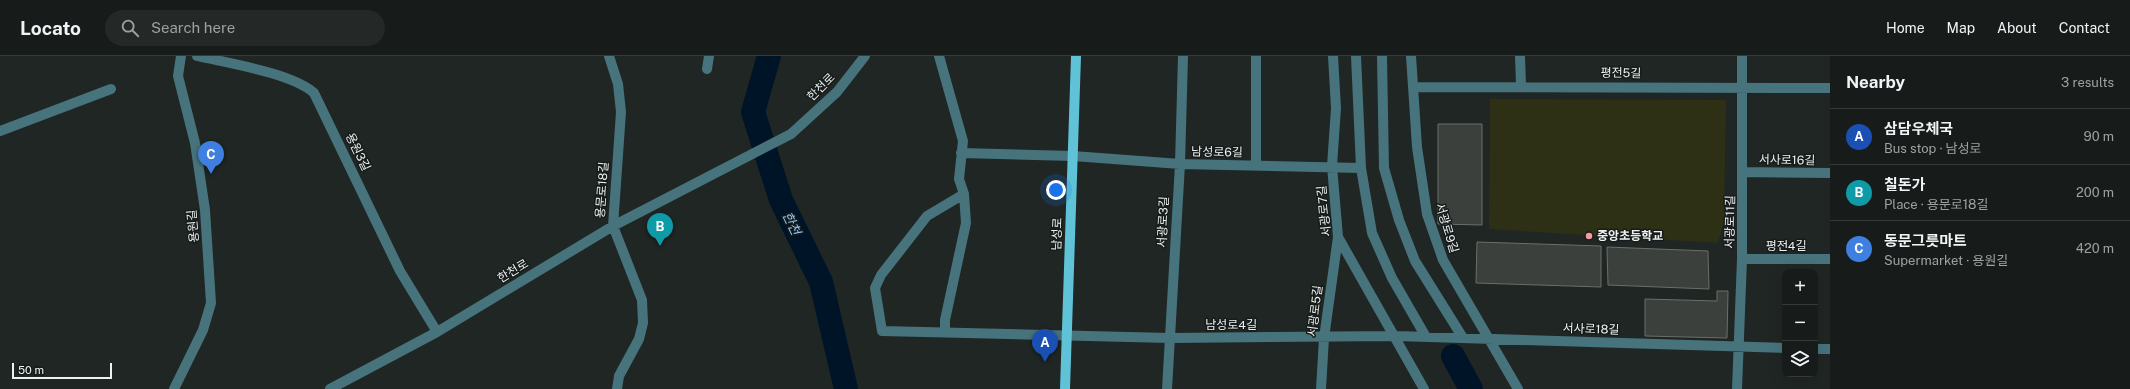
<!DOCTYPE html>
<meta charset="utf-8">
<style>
:root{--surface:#171c1b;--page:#242928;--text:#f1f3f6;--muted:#9ea1a3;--line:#363a3a;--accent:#f49aa5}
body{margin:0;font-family:"Public Sans","Noto Sans KR",sans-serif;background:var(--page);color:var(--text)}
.controls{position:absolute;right:12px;bottom:12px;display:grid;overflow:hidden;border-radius:8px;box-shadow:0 4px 16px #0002}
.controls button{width:36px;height:36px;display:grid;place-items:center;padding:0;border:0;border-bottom:1px solid var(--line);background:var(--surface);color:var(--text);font:20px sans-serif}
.scale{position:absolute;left:12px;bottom:10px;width:100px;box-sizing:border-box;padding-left:4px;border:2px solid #edf1f0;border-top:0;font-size:11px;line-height:14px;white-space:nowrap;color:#edf1f0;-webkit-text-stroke:3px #161c1b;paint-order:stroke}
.you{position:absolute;left:1056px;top:134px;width:14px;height:14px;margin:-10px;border:3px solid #fff;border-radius:50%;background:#1a73e8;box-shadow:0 0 0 6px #1a73e833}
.badge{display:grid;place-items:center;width:26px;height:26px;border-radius:50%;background:var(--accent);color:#fff;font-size:13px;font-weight:700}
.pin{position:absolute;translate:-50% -33px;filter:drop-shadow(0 1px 2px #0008)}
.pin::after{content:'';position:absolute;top:21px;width:14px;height:12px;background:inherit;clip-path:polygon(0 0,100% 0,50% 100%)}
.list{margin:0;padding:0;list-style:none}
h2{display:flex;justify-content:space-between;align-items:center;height:52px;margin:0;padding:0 16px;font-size:17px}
h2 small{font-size:13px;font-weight:400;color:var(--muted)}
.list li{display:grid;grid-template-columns:26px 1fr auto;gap:12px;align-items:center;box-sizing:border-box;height:56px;padding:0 16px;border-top:1px solid var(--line)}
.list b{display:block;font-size:15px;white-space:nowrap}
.list p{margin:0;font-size:13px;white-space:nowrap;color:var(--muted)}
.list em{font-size:13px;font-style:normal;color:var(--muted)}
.icon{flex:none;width:22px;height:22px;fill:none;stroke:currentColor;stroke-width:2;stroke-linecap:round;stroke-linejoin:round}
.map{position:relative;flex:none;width:1830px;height:333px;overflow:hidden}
header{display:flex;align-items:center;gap:24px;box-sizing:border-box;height:56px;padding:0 20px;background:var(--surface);border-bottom:1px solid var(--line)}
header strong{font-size:19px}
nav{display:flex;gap:22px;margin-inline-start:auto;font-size:14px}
.search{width:280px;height:36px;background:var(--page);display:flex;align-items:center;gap:10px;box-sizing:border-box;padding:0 14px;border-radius:22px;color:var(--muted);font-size:15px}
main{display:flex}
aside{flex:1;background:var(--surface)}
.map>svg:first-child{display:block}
.green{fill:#2e3015}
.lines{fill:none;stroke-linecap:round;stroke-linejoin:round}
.river{stroke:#001428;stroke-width:24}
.building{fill:#3c403c;stroke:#6a6f6a}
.minor{stroke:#47737c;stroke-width:10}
.major{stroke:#60c2d7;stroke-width:10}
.poi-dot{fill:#f49aa5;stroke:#161c1b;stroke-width:1.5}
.labels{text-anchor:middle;stroke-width:3;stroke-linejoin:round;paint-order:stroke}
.street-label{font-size:12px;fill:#edf1f0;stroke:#161c1b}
.poi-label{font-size:12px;font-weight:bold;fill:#edf1f0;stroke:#161c1b;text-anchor:start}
.water-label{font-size:13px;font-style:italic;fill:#97c9f7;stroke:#161c1b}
</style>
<header>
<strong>Locato</strong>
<div class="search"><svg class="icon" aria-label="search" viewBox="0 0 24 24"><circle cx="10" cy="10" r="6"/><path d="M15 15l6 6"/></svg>Search here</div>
<nav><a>Home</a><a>Map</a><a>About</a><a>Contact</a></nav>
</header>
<main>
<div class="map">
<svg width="1830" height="333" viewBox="0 0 1830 333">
<rect width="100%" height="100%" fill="#1f2624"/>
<path class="green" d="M1490,43L1726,44L1724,164L1718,187L1489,173Z"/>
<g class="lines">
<path class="river" d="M769,0L753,56L781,144L821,226L846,333
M1453,300L1471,333"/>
</g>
<path class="building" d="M1438,68H1482V169L1438,168Z
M1477,186L1601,190V231L1476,227Z
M1607,191L1708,195L1709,233L1608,229Z
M1717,235H1728L1727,282L1645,280V243L1717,245Z"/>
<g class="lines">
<path class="minor" d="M197,0C227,7 292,17 314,37L400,215L437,276
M609,0L618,28L621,56L613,170L642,244L643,267L639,283L619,320L617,333
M939,0L963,85L959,123L964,138L966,167L945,264V276
M1333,0L1336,52L1332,110L1338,181L1424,333
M1356,0L1361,112L1372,177L1392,222L1426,281
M1382,0L1384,112L1399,164L1415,205L1463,282
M1411,0L1417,91L1427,158L1443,204L1518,333
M1520,0L1521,29
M707,13L709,0
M1413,31L1830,32
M0,75L111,33
M961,97L1073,100L1180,108L1361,112
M1256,109V0
M1744,116L1830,117
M964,138L927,160L881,219L875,232L882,275L1170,282L1396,280L1785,292
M1742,203H1830
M1815,293H1830
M174,333L203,274L211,247L205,154L195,87L178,20L181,0
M330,333L437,276L613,170L791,78L837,36L865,0
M1167,333L1180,108L1183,0
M1321,333L1324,282L1338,181
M1737,333L1742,203V0"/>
<path class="major" d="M1065,333L1076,0"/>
</g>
<circle class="poi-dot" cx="1589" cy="180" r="4"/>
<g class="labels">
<g class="street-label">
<text transform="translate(1621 17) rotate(1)" y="4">평전5길</text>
<text transform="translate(821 31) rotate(-45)" y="4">한천로</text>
<text transform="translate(358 96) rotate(64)" y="4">용원3길</text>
<text transform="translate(1217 96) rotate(1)" y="4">남성로6길</text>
<text transform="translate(1787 104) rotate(1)" y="4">서사로16길</text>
<text transform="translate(602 134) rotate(-86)" y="4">용문로18길</text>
<text transform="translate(1324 155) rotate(-96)" y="4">서광로7길</text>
<text transform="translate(1163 166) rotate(-87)" y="4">서광로3길</text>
<text transform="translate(1730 166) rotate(-89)" y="4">서광로11길</text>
<text transform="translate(193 170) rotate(-95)" y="4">용원길</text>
<text transform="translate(1447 172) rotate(73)" y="4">서광로9길</text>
<text transform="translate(1057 178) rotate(-88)" y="4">남성로</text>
<text x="1786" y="194">평전4길</text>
<text transform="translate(513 215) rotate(-31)" y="4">한천로</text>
<text transform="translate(1315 255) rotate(-83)" y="4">서광로5길</text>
<text x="1231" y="273">남성로4길</text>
<text transform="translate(1591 273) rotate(2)" y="4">서사로18길</text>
</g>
<g class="poi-label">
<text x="1597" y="184">중앙초등학교</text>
</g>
<g class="water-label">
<text transform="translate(792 167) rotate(64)" y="5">한천</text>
</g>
</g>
</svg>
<div class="controls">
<button>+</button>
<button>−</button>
<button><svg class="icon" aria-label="layers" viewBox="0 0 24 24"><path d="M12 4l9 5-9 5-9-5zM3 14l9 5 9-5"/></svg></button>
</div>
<div class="scale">50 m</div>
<div class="you"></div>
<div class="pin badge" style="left:1045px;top:306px;background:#1a4fb4">A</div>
<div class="pin badge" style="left:660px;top:190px;background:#0f9aa8">B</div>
<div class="pin badge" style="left:211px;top:118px;background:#3f7fe0">C</div>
</div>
<aside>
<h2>Nearby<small>3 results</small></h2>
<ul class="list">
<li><span class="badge" style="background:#1a4fb4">A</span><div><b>삼담우체국</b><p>Bus stop · 남성로</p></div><em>90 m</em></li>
<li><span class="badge" style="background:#0f9aa8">B</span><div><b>칠돈가</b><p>Place · 용문로18길</p></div><em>200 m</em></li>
<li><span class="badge" style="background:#3f7fe0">C</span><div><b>동문그릇마트</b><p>Supermarket · 용원길</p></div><em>420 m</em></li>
</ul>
</aside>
</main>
